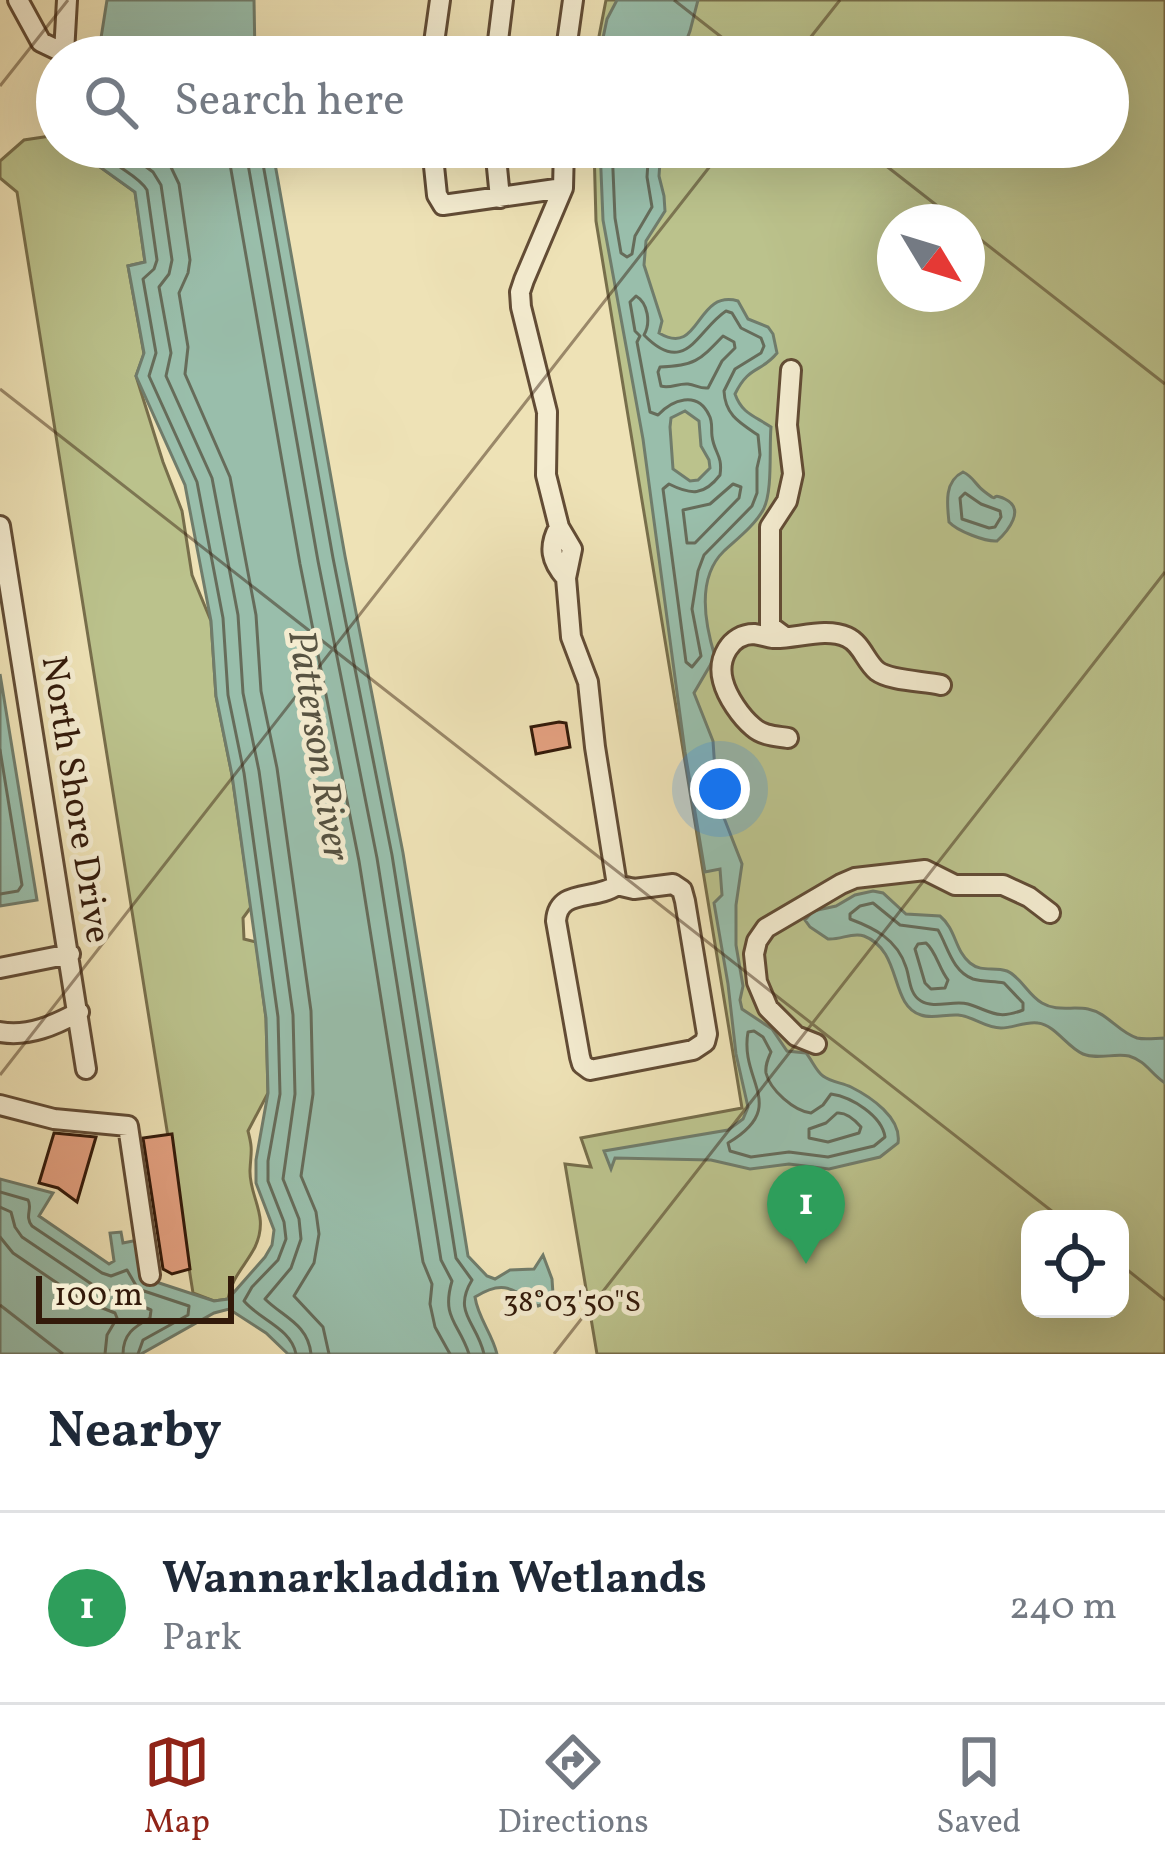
<!DOCTYPE html>
<meta charset="utf-8">
<style>
:root{--surface:#fff;--page:#f2f2f3;--text:#1f2937;--muted:#747a83;--line:#e0e1e3;--accent:#8f2418}
body{margin:0;font-family:Vollkorn,serif;background:var(--page);color:var(--text)}
.controls{position:absolute;right:36px;bottom:36px;display:grid;overflow:hidden;border-radius:24px;box-shadow:0 12px 48px #0002}
.controls button{width:108px;height:108px;display:grid;place-items:center;padding:0;border:0;border-bottom:3px solid var(--line);background:var(--surface);color:var(--text);font:60px sans-serif}
.compass{position:absolute;left:877px;top:204px;width:108px;height:108px;border-radius:50%;background:var(--surface);box-shadow:0 12px 48px #0002;rotate:128deg}
.scale{position:absolute;left:36px;bottom:30px;width:198px;box-sizing:border-box;padding-left:12px;border:6px solid #331a0a;border-top:0;font-size:33px;line-height:42px;white-space:nowrap;color:#331a0a;-webkit-text-stroke:9px #f4ecd0;paint-order:stroke}
.you{position:absolute;left:720px;top:789px;width:42px;height:42px;margin:-30px;border:9px solid #fff;border-radius:50%;background:#1a73e8;box-shadow:0 0 0 18px #1a73e833}
.badge{display:grid;place-items:center;width:78px;height:78px;border-radius:50%;background:var(--accent);color:#fff;font-size:39px;font-weight:700}
.pin{position:absolute;translate:-50% -99px;filter:drop-shadow(0 3px 6px #0008)}
.pin::after{content:'';position:absolute;top:63px;width:42px;height:36px;background:inherit;clip-path:polygon(0 0,100% 0,50% 100%)}
.list{margin:0;padding:0;list-style:none}
h2{display:flex;justify-content:space-between;align-items:center;height:156px;margin:0;padding:0 48px;font-size:51px}
h2 small{font-size:39px;font-weight:400;color:var(--muted)}
.list li{display:grid;grid-template-columns:78px 1fr auto;gap:36px;align-items:center;box-sizing:border-box;height:192px;padding:0 48px;border-top:3px solid var(--line)}
.list b{display:block;font-size:45px;white-space:nowrap}
.list p{margin:0;font-size:39px;white-space:nowrap;color:var(--muted)}
.list em{font-size:39px;font-style:normal;color:var(--muted)}
.icon{flex:none;width:66px;height:66px;fill:none;stroke:currentColor;stroke-width:2;stroke-linecap:round;stroke-linejoin:round}
.map{position:relative;flex:none;width:1165px;height:1354px;overflow:hidden}
.search{position:absolute;background:var(--surface);box-shadow:0 12px 48px #0002;left:36px;right:36px;top:36px;height:132px;display:flex;align-items:center;gap:30px;box-sizing:border-box;padding:0 42px;border-radius:66px;color:var(--muted);font-size:45px}
.sheet{height:348px;background:var(--surface)}
nav{display:flex;justify-content:space-around;align-items:center;box-sizing:border-box;height:168px;border-top:3px solid var(--line);background:var(--surface);font-size:33px;color:var(--muted)}
nav a{display:grid;justify-items:center;gap:6px}
nav .on{color:var(--accent)}
.map>svg:first-child{display:block}
.green{fill:#bbc28c;stroke:#776e4b;stroke-width:3;fill-rule:evenodd}
.water{fill:#99beab;stroke:#707c6b;stroke-width:3;fill-rule:evenodd}
.lines{fill:none;stroke-linecap:round;stroke-linejoin:round}
.shore{stroke:#666c5a;stroke-width:3}
.building{fill:#e4a181;stroke:#331a0a;stroke-width:3}
.minor-casing{stroke:#624c35;stroke-width:24}
.minor{stroke:#f4ecd0;stroke-width:18}
.ticks{fill:none;stroke:#331a0a;stroke-width:3;stroke-opacity:0.45}
.labels{text-anchor:middle;stroke-width:10;stroke-linejoin:round;paint-order:stroke}
.street-label{font-size:36px;fill:#331a0a;stroke:#f4ecd0}
.water-label{font-size:39px;font-style:italic;fill:#575342;stroke:#f4ecd0}
.ticks-label{font-size:30px;text-anchor:middle;fill:#331a0a;stroke:#f4ecd0;stroke-width:10;stroke-linejoin:round;paint-order:stroke}
</style>
<div class="map">
<svg width="1165" height="1354" viewBox="0 0 1165 1354">
<rect width="100%" height="100%" fill="#eee2b6"/>
<filter id="stains"><feTurbulence type="fractalNoise" baseFrequency=".00167" numOctaves="4"/><feColorMatrix values="0 0 0 0 .2 0 0 0 0 .09 0 0 0 0 .02 0 0 0 .5 -.17"/></filter>
<radialGradient id="worn" r=".72"><stop offset=".6" stop-color="#630" stop-opacity="0"/><stop offset="1" stop-color="#630" stop-opacity=".3"/></radialGradient>
<path class="green" d="M606,0H1165V1354H597L565,1164L591,1167L581,1138L742,1108L596,221L594,147H1108V57H595ZM895,222H967V294H895ZM1030,1219H1120V1309H1030Z
M57,135V147H91L93,162L135,192L145,262L128,266L144,354L136,376L163,462L182,511L192,575L211,621L216,696L232,775L251,907L243,918L244,939L256,942L266,1018L268,1093L248,1131C253,1150 251,1151 250,1170C249,1198 270,1215 255,1247C246,1265 231,1278 228,1299L214,1301L193,1293L17,192L0,178V161L24,140Z"/>
<path class="water" d="M107,0H254L255,57H98Z
M617,0H698L690,31L680,57H599L607,19Z
M91,147H272L345,556L403,853L468,1256L487,1276L495,1279L510,1270L534,1269L543,1255L552,1279L553,1294L556,1296L551,1304L548,1302L538,1306C512,1289 504,1279 475,1297C478,1318 492,1333 497,1354H288L266,1333L229,1309L214,1313L141,1354H0V1179L53,1193L39,1216L109,1264L114,1261L110,1233L121,1232L123,1243L138,1240L144,1278L214,1301L228,1299L265,1257L272,1245L274,1230L256,1183V1160L268,1093L266,1018L232,775L216,696L211,621L185,485L136,376L144,353L128,266L145,262L135,192L93,162Z
M600,147H661L659,176L664,196L665,211L646,241L644,265L662,321L659,333C701,358 695,289 738,301L748,319L768,327L773,334L777,353C761,373 749,365 735,394C742,414 755,416 771,427C769,448 773,493 763,510C755,525 737,539 724,551C696,578 705,624 715,657L694,693L713,741L717,800L742,864L736,905V945L743,986L740,1000L742,1009L772,1029L787,1051L806,1053C812,1060 816,1071 823,1076C831,1082 843,1083 851,1087C871,1097 902,1118 898,1143L880,1157L829,1169L789,1164L750,1169L711,1160L615,1158L611,1169L604,1151L728,1130L743,1119L748,1107L736,1054L728,984L714,903L722,895L720,869L705,872L685,752L643,439L603,220ZM685,411L699,421L701,446L709,460L710,468L698,480L690,481L673,469L670,427L671,418Z
M963,472C974,477 975,485 985,492C1002,505 987,491 1005,499C1026,509 1008,531 997,541C986,542 957,531 949,522C947,504 944,481 963,472Z
M0,674L37,900L0,906Z
M873,891L883,893L906,914L940,916C956,929 955,951 970,963C982,973 994,966 1007,971C1021,977 1028,995 1042,1003C1057,1012 1072,1006 1088,1009C1108,1013 1118,1032 1137,1038C1146,1040 1156,1038 1165,1038V1083C1151,1074 1146,1061 1129,1056C1114,1053 1097,1060 1083,1054C1067,1047 1055,1025 1038,1023C1026,1021 1013,1028 1001,1028C985,1028 973,1016 958,1015C946,1014 932,1019 921,1015C889,1005 903,951 864,936C852,932 841,940 828,939L810,927L805,920L813,911L836,906L855,895Z"/>
<g class="lines">
<path class="shore" d="M103,147C109,167 136,172 147,190L157,260L154,269L143,279L156,353L149,376L197,482L223,618L228,695L244,773L278,1017L280,1094L268,1161V1181L284,1222L286,1239L278,1260L252,1287L244,1301C260,1320 291,1328 296,1354
M119,147L153,172L161,185L172,260L169,274L159,287L171,353L166,376L212,478L238,615L243,693L259,771L293,1015L295,1094L283,1179L299,1219L301,1239L291,1268L265,1299C283,1317 308,1324 311,1354
M149,147L169,163L179,184L190,260L188,273L179,293L188,347L185,374L230,477L256,615L261,691L277,768L311,1011L313,1094L301,1176L316,1212L319,1234L314,1263L294,1296L323,1327L329,1354
M227,147L300,564L359,861L423,1262L432,1284L430,1304L435,1327L450,1354
M245,147L318,561L377,858L441,1260L452,1281C441,1318 459,1323 469,1354
M260,147L333,558L392,855L456,1258L472,1280C452,1313 477,1322 484,1354
M612,147L615,218L621,253L627,257L632,254L635,236L652,207L647,177L649,147
M636,296C648,303 651,323 644,335C686,378 697,330 726,311L732,313L741,328L761,338L764,346L761,353L735,369L724,391C725,415 740,423 758,435L760,455L757,468V493L752,506L704,555L698,571L692,609L701,656L692,667L686,662L663,489L669,484C691,495 704,496 720,475C723,455 714,453 712,436C711,428 713,422 709,415C697,390 672,400 658,415L650,412L637,342L640,336L635,331L630,302Z
M723,336L734,342L735,348L722,361L708,388C700,389 696,385 688,384C678,383 670,389 661,386L658,372L660,367C695,366 700,360 723,336Z
M733,484L741,487L739,498L695,543H687L683,510L710,504Z
M965,493L981,504L1000,511L1001,517L995,527L989,528L962,519L960,498Z
M0,750L22,885L18,891L0,894
M873,903L900,925L938,930C948,947 952,971 973,979C983,982 994,981 1004,983L1023,1003V1010C997,1020 993,1012 968,1004C954,1000 934,1009 921,1001C909,994 910,978 906,967C897,939 874,928 850,919V914L860,906Z
M926,943C936,951 939,969 948,980L945,988L931,989L925,983L915,949L918,944Z
M748,1032L754,1031L763,1037L771,1052C768,1059 765,1065 766,1073C770,1090 794,1111 811,1113L823,1105L831,1094C852,1097 882,1116 885,1137L874,1146L828,1157L789,1152L751,1157L730,1151L728,1143C790,1106 739,1082 748,1032Z
M837,1113C846,1112 855,1120 861,1127L859,1133L828,1142L809,1138V1129L826,1123Z
M0,1192L28,1200C33,1208 24,1216 32,1226L102,1273L111,1276L127,1270L138,1289L189,1306L188,1315L143,1340L138,1354
M0,1207L11,1212L15,1227L22,1237L93,1285L105,1290L119,1291L130,1301L151,1310L150,1318C134,1327 123,1334 123,1354
M0,1237L13,1253L82,1300L115,1313L117,1318L107,1335L105,1354"/>
</g>
<path class="building" d="M559,722L566,723L570,747L536,754L531,727Z
M54,1133L96,1137L77,1202L58,1188L39,1183Z
M172,1134L190,1269L172,1274L163,1269L143,1138Z"/>
<g class="lines">
<g class="minor-casing">
<path id="minor" d="M18,0L41,42L64,53L67,0
M432,57L440,0
M496,57L503,0
M565,57L573,0
M432,147L437,195L443,205L563,188
M495,147L500,198
M564,147L563,188L524,280L520,292L521,307L547,412L546,475L559,527L572,549L566,578L571,637L588,682L595,747L617,885
M0,526L86,1069
M559,527C548,547 551,561 566,578
M785,637L770,626V527L787,501L793,474L787,425L791,370
M788,738C776,736 763,736 753,727C741,717 727,697 723,681C717,659 730,634 754,634C761,635 767,637 773,638C796,639 825,627 847,637C862,644 865,661 877,671C890,681 924,681 941,685
M673,884L682,890L685,901L707,1034L705,1042L693,1050L590,1070L582,1064L580,1057L556,921C558,888 595,901 617,885L634,889Z
M0,968L70,954
M0,1032C29,1037 55,1025 79,1012
M816,1044L796,1036L768,1008L757,982L754,954L757,941L766,928L841,884L855,878L925,870L955,885H1003L1029,897L1050,913
M0,1105L54,1119L128,1126L150,1275"/>
</g>
<use href="#minor" class="minor"/>
</g>
<path class="ticks" d="M674,0L747,57M795,57L840,0M0,86L68,0M862,147L958,222M967,229L1165,384M0,389L1062,1219M0,1075L725,147M1120,1264L1165,1300M0,1305L63,1354M554,1354L1165,572"/>
<g class="labels">
<g class="street-label">
<text transform="translate(78 799) rotate(81)" y="13">North Shore Drive</text>
</g>
<g class="water-label">
<text transform="translate(321 745) rotate(81)" y="14">Patterson River</text>
</g>
</g>
<g class="ticks-label">
<text x="572" y="1311">38°03'50"S</text>
</g>
<rect width="100%" height="100%" filter="url(#stains)"/>
<rect width="100%" height="100%" fill="url(#worn)"/>
</svg>
<div class="controls">
<button><svg class="icon" aria-label="locate" viewBox="0 0 24 24"><circle cx="12" cy="12" r="6"/><path d="M12 2v4M12 18v4M2 12h4M18 12h4"/></svg></button>
</div>
<svg class="compass" viewBox="-18 -18 36 36"><path d="M0-13l5 13h-10z" fill="#e53935"/><path d="M0 13l5-13h-10z" fill="#747a83"/></svg>
<div class="scale">100 m</div>
<div class="you"></div>
<div class="pin badge" style="left:806px;top:1264px;background:#2e9e5b">1</div>
<div class="search"><svg class="icon" aria-label="search" viewBox="0 0 24 24"><circle cx="10" cy="10" r="6"/><path d="M15 15l6 6"/></svg>Search here</div>
</div>
<section class="sheet">
<h2>Nearby<small></small></h2>
<ul class="list">
<li><span class="badge" style="background:#2e9e5b">1</span><div><b>Wannarkladdin Wetlands</b><p>Park</p></div><em>240 m</em></li>
</ul>
</section>
<nav>
<a class="on"><svg class="icon" aria-label="map" viewBox="0 0 24 24"><path d="M3 6l6-2 6 2 6-2v14l-6 2-6-2-6 2zM9 4v14M15 6v14"/></svg>Map</a>
<a><svg class="icon" aria-label="directions" viewBox="0 0 24 24"><path d="M12 3l9 9-9 9-9-9zM9 14v-3h6M13 9l2 2-2 2"/></svg>Directions</a>
<a><svg class="icon" aria-label="saved" viewBox="0 0 24 24"><path d="M7 4h10v16l-5-4-5 4z"/></svg>Saved</a>
</nav>
